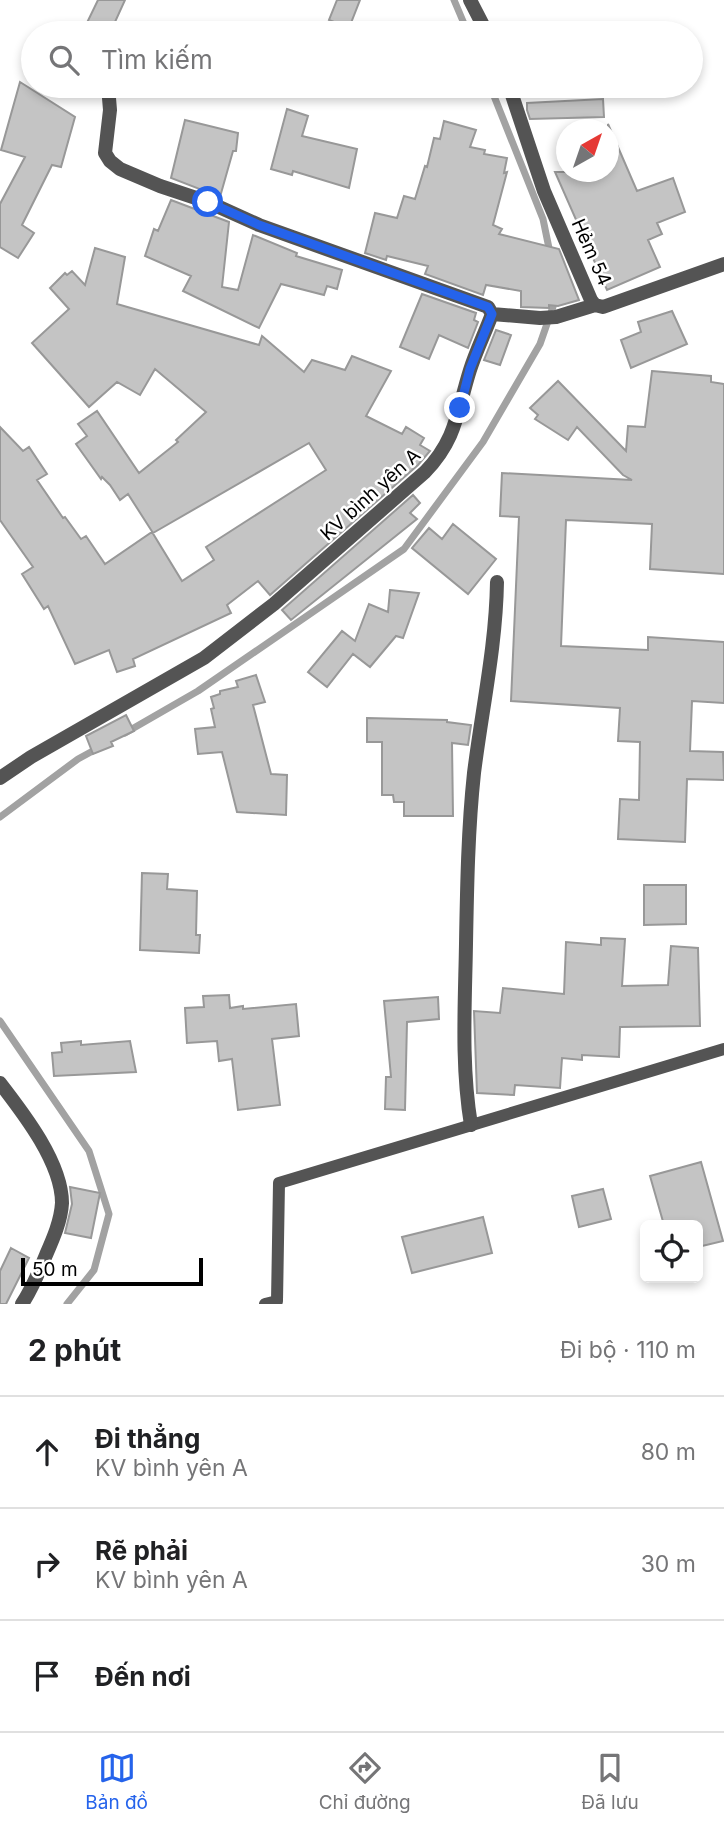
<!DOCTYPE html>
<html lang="vi">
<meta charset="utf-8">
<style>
:root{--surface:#fff;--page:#f6f6f6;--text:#202124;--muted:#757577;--line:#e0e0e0;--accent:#2563eb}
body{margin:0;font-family:Inter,sans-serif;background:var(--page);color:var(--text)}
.controls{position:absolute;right:21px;bottom:21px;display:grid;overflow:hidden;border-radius:10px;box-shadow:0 4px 10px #0003}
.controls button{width:63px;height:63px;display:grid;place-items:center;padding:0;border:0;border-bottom:2px solid var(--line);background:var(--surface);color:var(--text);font:35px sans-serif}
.compass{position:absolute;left:556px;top:119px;width:63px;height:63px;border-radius:50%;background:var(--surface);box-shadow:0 4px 10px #0003;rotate:40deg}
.scale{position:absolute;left:21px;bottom:18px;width:182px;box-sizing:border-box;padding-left:7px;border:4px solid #000;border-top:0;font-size:19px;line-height:24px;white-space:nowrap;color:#000;-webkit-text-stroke:5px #fff;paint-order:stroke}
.stop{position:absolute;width:21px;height:21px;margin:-16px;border:5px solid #2563eb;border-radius:50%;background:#fff}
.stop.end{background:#2563eb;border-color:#fff;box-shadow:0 2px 7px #0008}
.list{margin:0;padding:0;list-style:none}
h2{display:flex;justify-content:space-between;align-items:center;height:91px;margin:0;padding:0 28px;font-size:30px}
h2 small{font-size:23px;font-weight:400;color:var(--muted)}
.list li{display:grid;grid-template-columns:46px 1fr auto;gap:21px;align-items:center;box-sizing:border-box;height:112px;padding:0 28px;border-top:2px solid var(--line)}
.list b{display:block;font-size:26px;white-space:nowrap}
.list p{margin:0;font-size:23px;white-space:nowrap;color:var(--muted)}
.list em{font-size:23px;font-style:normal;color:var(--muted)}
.icon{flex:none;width:38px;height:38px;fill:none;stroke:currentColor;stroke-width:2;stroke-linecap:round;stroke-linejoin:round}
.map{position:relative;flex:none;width:724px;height:1304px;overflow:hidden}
.search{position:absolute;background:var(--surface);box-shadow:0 4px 10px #0003;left:21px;right:21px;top:21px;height:77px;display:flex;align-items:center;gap:18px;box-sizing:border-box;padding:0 24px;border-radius:38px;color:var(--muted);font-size:26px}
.sheet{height:427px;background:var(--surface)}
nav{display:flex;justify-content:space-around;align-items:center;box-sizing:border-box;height:98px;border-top:2px solid var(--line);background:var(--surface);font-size:19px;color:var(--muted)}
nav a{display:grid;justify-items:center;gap:4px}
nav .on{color:var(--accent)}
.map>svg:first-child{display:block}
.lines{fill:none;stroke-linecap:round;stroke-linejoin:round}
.stream{stroke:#a2a2a2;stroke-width:7}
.building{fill:#c4c4c4;stroke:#989898;stroke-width:2}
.lane{stroke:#545454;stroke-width:12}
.street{stroke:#545454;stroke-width:14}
.route{stroke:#2563eb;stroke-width:9}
.labels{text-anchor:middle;stroke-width:5;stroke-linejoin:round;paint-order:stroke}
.street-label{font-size:19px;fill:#000;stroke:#fff}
</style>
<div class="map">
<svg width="724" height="1304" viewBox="0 0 724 1304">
<rect width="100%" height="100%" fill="#fff"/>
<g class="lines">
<path class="stream" d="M454,0L468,33
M490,86L543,219L550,253
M125,733L198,691L404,549L483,442L540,344L556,298
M0,817L78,759L100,747
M0,1021L89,1151L109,1214L94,1270L67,1304"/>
</g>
<path class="building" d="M98,0H125L110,33H82Z
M337,0H360L349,28L329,20Z
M20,82L75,117L61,167L52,165L22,225L34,233L18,258L0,247V204L25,157L1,150Z
M603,99L604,117L530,119L527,110V103Z
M287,109L308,116L302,136L357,149L349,188L293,171L292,175L271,169Z
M185,120L238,133L236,151H233L220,197L171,178Z
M444,121L476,130L470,147L485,150L484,154L507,158L504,173L507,172L493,225L502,229L499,234L559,249L579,300L558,306L549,305V308L521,307V291L486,285L483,295L425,274L428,266L387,256L386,260L365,253L375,213L397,218L404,196L415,199L425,166L427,167L434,138L440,139Z
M608,124L637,191L673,178L685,212L657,223L662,234L648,240L660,267L607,290L555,172H608Z
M171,200L229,222L222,287L238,290L253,235L297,253L296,256L342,270L337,289L327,286L324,295L281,284L259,328L183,291L191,276L145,256L154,229L158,231Z
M95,248L125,257L117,304L259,345L262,336L304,372L312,360L345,370L352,356L391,371L366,416L402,434L406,427L424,438L420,445L430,451L418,465L270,595L258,581L227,605L231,613L133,659L135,666L117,672L109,650L75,664L48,606L44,609L22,574L33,567L0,520V427L23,451L29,447L47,474L37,480L63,518L65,517L81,539L86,536L105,564L152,532L182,581L214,560L206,547L326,470L309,443L153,533L128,494L120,500L110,485L102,477L101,479L76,444L87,436L78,424L97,411L139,473L178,442L176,440L206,412L155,369L140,395L117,382L89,407L32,343L69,309L50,288L65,273L67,275L72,271L85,285Z
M422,294L476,313L474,320L478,322L468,348L439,335L429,359L400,347Z
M672,311L687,344L631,368L621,340L641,332L638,322Z
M496,330L511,335L500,365L484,360Z
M652,371L711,376V382L724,384V574L650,569L652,524L566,520L561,646L648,650V637L724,642V703L692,701L690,751L723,752L724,780L687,779L685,842L618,839L620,799L639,800L640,742L618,741L620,708L511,701L519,517L500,516L502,473L632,480L623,475L577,427L568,440L535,419L538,415L530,408L558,381L626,451L628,426L645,427Z
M413,495L420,503L410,513L417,519L291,620L282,610Z
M453,524L496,559L468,594L412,548L429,528L442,539Z
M390,590L419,593L403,638L396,636L370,667L353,654L327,687L308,672L342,631L355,641L369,604L388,612Z
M256,675L265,702L253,705L271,774L287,775L286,815L237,812L222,752L198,754L195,729L215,727L211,709L214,708L211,697L220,694V691L238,687L236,681Z
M126,715L134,731L111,742L113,746L93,754L86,736Z
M367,718L447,720V722L471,725L468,745L452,743L453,816H404V802H394L393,795H382V742H367Z
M142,873L168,874L167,889L197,891L196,935H200L199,953L140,950Z
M644,885H686V924L644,925Z
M601,938L625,939L622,986L668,985L671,946L698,948L700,1026L620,1027L619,1057L582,1055V1060L562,1058L560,1088L515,1085L514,1095L477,1093L474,1011L500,1013L503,988L564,994L566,942L601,945Z
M229,995L230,1008L243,1006V1009L296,1004L299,1036L272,1039L280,1105L238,1110L232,1059L219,1061L217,1041L187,1043L185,1008L204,1007L203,996Z
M438,997L439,1019L407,1022L405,1110L385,1109L386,1077H391L384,1001Z
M81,1041V1045L130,1041L136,1072L54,1076L52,1053L62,1052L61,1043Z
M701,1162L723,1241L698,1247V1225H664L650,1176Z
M70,1187L100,1193L91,1238L65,1233L72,1204Z
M603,1189L611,1219L579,1227L572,1196Z
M483,1217L492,1253L412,1273L402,1237Z
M11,1248L29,1258L6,1304H0V1271Z"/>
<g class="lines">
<path class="lane" d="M265,1304L277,1301L279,1183L724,1049"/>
<path class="street" d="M470,0L487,33
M509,86L544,191L591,300L595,305L603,307L724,264
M492,314L540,318L556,317L595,305
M0,778L31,757L204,658L274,604L425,472C457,439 457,411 470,370C476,351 485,333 492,314L488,307L259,225L208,202L160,186L120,169L110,161L105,153L110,110L108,86
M0,1083C24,1114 62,1163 62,1203C61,1221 53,1239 46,1255C39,1272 32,1289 22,1304
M471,1125C461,1065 465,1004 466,944C467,887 468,829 474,773C482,709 496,646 497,582"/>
</g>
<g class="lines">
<path class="route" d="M208,202L259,225L488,307L492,314L470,369L460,408"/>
</g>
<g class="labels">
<g class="street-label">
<text transform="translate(592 252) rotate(66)" y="7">Hẻm 54</text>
<text transform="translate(370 494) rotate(-42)" y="7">KV bình yên A</text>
</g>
</g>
</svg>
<div class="controls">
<button><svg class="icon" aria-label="locate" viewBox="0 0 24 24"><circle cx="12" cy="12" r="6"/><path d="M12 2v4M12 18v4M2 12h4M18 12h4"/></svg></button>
</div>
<svg class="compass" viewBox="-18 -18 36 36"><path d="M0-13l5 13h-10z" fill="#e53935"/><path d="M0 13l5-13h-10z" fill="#757577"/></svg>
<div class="scale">50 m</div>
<div class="stop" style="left:208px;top:202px"></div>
<div class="stop end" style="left:460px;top:408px"></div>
<div class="search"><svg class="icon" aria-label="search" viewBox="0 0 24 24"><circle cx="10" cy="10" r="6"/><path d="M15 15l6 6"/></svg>Tìm kiếm</div>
</div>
<section class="sheet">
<h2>2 phút<small>Đi bộ · 110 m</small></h2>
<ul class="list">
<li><svg class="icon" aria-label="ahead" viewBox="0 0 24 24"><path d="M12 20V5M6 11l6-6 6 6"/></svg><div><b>Đi thẳng</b><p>KV bình yên A</p></div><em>80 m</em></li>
<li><svg class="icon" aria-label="right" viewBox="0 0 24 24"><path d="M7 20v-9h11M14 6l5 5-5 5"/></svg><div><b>Rẽ phải</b><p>KV bình yên A</p></div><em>30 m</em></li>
<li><svg class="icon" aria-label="arrive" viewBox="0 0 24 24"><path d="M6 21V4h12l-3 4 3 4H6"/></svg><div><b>Đến nơi</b></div></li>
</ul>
</section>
<nav>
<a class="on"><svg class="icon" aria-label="map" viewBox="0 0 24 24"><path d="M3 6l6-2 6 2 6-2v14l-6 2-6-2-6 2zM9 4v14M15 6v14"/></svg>Bản đồ</a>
<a><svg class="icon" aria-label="directions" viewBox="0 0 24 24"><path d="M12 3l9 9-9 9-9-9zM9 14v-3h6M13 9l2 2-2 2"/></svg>Chỉ đường</a>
<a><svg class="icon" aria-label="saved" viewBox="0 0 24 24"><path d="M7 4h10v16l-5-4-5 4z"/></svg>Đã lưu</a>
</nav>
